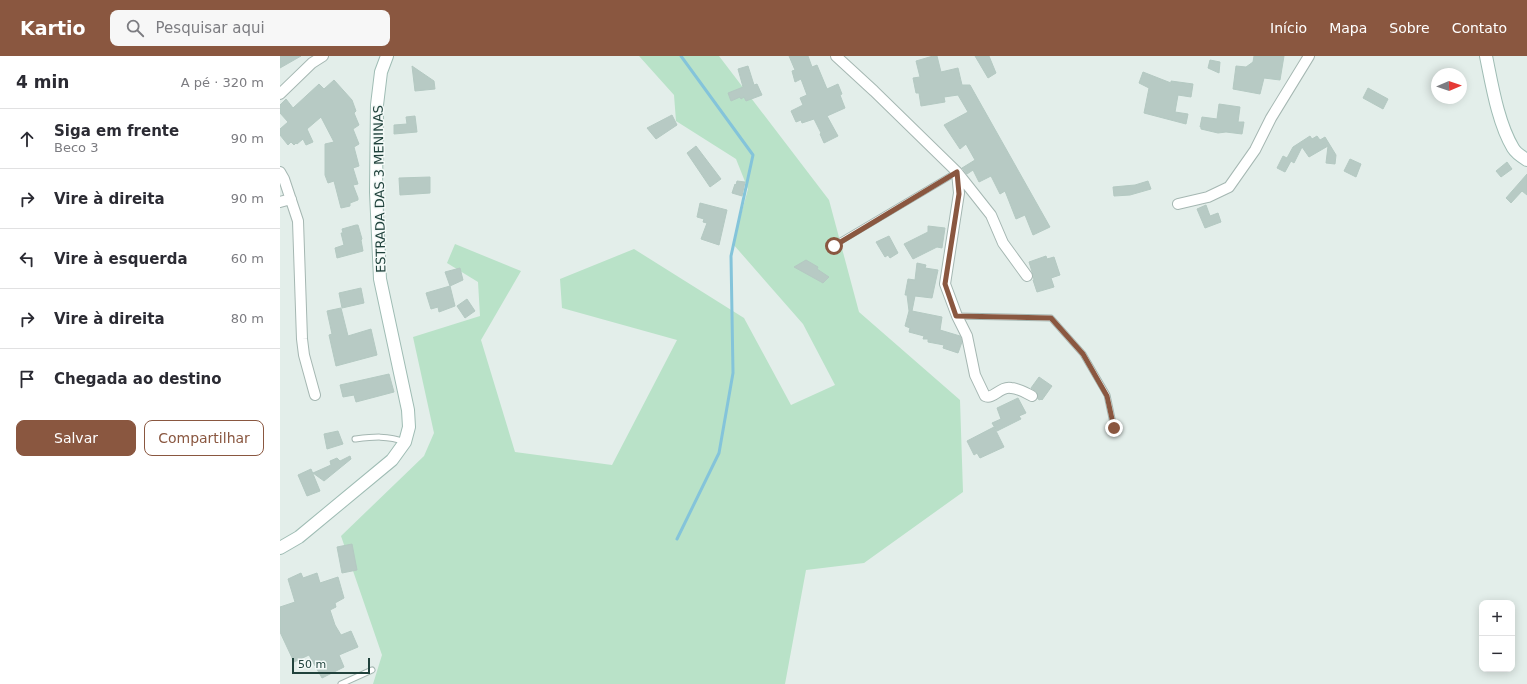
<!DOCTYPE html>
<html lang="pt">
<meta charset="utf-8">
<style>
:root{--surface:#fff;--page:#f7f7f7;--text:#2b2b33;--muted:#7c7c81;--line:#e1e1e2;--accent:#8a5740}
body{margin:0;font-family:"DejaVu Sans",sans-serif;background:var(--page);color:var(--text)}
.controls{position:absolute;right:12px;bottom:12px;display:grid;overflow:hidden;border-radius:8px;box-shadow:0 2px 10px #0003}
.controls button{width:36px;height:36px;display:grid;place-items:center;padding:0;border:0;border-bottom:1px solid var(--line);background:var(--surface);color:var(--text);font:20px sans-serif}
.compass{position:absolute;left:1151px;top:12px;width:36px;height:36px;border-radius:50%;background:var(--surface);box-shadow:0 2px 10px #0003;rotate:88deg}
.scale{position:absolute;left:12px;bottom:10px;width:78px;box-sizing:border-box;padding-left:4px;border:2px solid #20423c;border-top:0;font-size:11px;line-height:14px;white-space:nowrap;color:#20423c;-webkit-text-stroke:3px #f4faf8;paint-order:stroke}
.stop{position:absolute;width:12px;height:12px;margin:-9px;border:3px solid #8a5740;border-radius:50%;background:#fff}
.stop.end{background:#8a5740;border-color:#fff;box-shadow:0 1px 4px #0008}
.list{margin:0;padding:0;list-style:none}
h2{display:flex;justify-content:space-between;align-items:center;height:52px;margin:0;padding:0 16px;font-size:17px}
h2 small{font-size:13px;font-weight:400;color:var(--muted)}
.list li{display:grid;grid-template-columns:26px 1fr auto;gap:12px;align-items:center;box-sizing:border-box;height:60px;padding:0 16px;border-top:1px solid var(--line)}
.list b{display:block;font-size:15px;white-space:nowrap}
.list p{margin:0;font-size:13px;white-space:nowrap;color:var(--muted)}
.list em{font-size:13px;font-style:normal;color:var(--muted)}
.actions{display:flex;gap:8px;padding:12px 16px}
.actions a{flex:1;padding:9px 0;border:1px solid var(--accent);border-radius:8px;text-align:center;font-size:14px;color:var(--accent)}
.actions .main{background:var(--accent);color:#fff}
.icon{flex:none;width:22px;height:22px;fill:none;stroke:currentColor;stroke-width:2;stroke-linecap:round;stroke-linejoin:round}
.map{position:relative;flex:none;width:1247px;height:628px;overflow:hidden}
header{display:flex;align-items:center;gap:24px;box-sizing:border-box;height:56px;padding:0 20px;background:var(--accent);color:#fff}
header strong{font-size:19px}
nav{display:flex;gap:22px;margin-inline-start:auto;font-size:14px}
.search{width:280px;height:36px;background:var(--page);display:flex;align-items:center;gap:10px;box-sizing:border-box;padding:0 14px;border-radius:8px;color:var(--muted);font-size:15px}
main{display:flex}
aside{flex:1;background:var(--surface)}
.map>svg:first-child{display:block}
.green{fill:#b9e2c8}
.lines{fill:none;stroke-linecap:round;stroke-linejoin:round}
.stream{stroke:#84c4da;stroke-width:3}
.building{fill:#b7cac4;stroke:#b4c9c2}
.lane-casing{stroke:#a5b7b2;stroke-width:7}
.street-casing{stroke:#a5b7b2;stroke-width:12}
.secondary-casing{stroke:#9fbcb4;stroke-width:14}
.lane{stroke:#fff;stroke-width:5}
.street{stroke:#fff;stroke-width:10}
.secondary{stroke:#fff;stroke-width:12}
.route{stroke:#8a5740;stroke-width:5}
.labels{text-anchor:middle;stroke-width:3;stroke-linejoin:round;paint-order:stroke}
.street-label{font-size:13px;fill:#20423c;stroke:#f4faf8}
</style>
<header>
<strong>Kartio</strong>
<div class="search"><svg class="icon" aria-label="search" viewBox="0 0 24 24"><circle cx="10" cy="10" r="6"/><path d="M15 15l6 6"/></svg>Pesquisar aqui</div>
<nav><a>Início</a><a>Mapa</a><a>Sobre</a><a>Contato</a></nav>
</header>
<main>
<aside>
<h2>4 min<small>A pé · 320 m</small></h2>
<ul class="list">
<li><svg class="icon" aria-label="ahead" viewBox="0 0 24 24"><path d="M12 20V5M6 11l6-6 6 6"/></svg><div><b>Siga em frente</b><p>Beco 3</p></div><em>90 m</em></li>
<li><svg class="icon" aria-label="right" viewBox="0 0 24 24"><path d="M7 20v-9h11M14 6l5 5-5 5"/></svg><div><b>Vire à direita</b></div><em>90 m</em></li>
<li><svg class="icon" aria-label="left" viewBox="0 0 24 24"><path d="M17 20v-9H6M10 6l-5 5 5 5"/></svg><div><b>Vire à esquerda</b></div><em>60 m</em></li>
<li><svg class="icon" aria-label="right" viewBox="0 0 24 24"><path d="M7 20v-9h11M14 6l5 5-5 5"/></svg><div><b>Vire à direita</b></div><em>80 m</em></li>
<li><svg class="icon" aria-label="arrive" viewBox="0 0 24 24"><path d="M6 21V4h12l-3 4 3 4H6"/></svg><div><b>Chegada ao destino</b></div></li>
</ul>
<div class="actions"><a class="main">Salvar</a><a>Compartilhar</a></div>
</aside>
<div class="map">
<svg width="1247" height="628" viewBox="0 0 1247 628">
<rect width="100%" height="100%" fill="#e3eeea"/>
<path class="green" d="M359,0H439L549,144L579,256L680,344L683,436L584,507L526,514L505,628H93L102,599L61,480L144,400L154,377L133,281L200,260L198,226L167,207L175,188L241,215L201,284L235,396L332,409L397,284L282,252L280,223L354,193L464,262L511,349L555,329L523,268L453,188L468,133L456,103L396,65L394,39Z"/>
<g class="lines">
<path class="stream" d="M397,483L439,397L453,317L451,200L473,99L401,0"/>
</g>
<path class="building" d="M0,0H21L0,12Z
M509,0H528L532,11L537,9L547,33L558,28L562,38L560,39L565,52L547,60L558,80L544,87L540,78L541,77L534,63L522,67L521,64L516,66L511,55L523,49L520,42L527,39L521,23L515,26L512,15L515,14Z
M653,0H657L661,16L678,12L682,29H690L770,171L753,179L745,159L736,163L725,135L720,138L711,120L699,126L693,114L687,118L682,112L695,104L686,88L680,93L664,69L688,56L678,39L664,41L665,46L641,50L639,37H636L633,22L640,21L636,5Z
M695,0H709L716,17L708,22Z
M974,0H1004L1000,24L984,22L980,38L953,33L956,10L966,11L973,6Z
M930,4L940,6L939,17L928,12Z
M132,10L154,25L155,33L135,35Z
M468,10L474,29L477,28L482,39L466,45L464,41L461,43L460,41L451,45L448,37L463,31L458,13Z
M863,16L891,27V25L913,28L911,41L898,39L895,56L908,58L906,68L864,57L869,32L859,27Z
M54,24L72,44L76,55L74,57L79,69L73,73L79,88L74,91L79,110L73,112L78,128L73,129L78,142V144L70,147V150L61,152L54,125L48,127L45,119V88L54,86L41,61L27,73L33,86L26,89L23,83L17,88L16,87L14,89L11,86L8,89L0,79V73L8,66L0,57V49L6,43L13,52L39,28L44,33Z
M1088,32L1108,43L1103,53L1083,42Z
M939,48L960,51L958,66H964L962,78L946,76L938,77L921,73V71H920L922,61L937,63Z
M392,59L397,69L376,83L367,72Z
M135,60L137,76L114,78V69L127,68L126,61Z
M1030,80L1032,83L1037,80L1040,84L1045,81L1056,99L1055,108L1046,107L1048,90L1029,101L1022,91L1014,107L1011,105L1005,116L997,112L1003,100L1007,102L1013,91Z
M416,90L441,123L430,131L407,97Z
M1070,103L1081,108L1076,121L1064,115Z
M1227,106L1232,113L1221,121L1216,115Z
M1247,118V139L1242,135L1231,147L1226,142Z
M150,121V137L120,139L119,122Z
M457,125L465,126L462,140L452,137L455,128L456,129Z
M868,125L871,133L850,139L834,140L833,131L855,129Z
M420,147L447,154L439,189L421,183L427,167L423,166L424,163L417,161Z
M926,149L930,160L938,157L941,166L925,172L917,153Z
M76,169H78L82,183L81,184L83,195L57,202L55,192L64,189L61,177H63L62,173Z
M648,170L665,172L662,192L657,191L633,203L624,188L648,176Z
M609,180L618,197L610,202L608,199L605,201L596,186Z
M766,200L767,203L774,201L780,219L771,222L774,231L757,236L753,224H754L753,219L749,206Z
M526,204L538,211L537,213L549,221L543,227L514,211Z
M637,207L646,209L645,212L658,214L652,242L635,240L632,255L662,261L660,274L680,280L681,282L682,286L678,297L663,292L664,289L648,286V283H643L644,280L629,276L630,272L625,270L629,255L627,239H625L628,223L635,224Z
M180,212L183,224L170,230L165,216Z
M170,230L175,250L159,256L158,251L151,253L146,237Z
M81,232L84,247L62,252L59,237Z
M187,243L195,255L185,262L177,250Z
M61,252L68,280L91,273L97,299L56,310L49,279L52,278L47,255Z
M109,318L114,336L76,346L74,339L63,341L60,329Z
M759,321L772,330L762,344L761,343L760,344L758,343L757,336L751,332Z
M738,342L746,357L739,360L741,363L717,375L712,367L721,363L717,352Z
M714,371L724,391L700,402L697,397L694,399L687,385Z
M58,375L63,388L47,393L44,378Z
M70,400L71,403L44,425L33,417L51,409L50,405L57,402L60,405Z
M31,413L40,435L27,440L18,419Z
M72,488L77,514L62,517L57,491Z
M21,517L23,522L37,517L40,527L58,521L64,542L55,547L56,551L50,554L55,569L61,579L71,575L78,591L59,599L64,611L42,622L29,599L14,606L0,576V551L15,546L8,523Z"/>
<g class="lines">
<g class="lane-casing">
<path id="lane" d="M554,189L677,116
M678,260L771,262L803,298L827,339L834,372
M75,383C92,381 108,379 125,386
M61,628L92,614"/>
</g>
<g class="street-casing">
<path id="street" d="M556,0L594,35L677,116L711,159L723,187L747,220
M0,38L32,7L43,0
M0,116L4,123L18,165L22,283L24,299L35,339
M677,116L679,137L665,228L677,260L687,280L695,319L705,340C713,344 720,330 731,332C738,332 746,337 752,340
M0,146L11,143
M898,148L928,141L949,131L975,94L991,62L1029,0"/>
</g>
<g class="secondary-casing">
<path id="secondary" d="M1206,0C1212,29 1218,67 1233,92C1236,97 1242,101 1247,104
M0,492L19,481L112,404L125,386L129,371L128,354L100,223L96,136L97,49L101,16L107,0"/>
</g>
<use href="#lane" class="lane"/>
<use href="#street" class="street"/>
<use href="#secondary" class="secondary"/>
</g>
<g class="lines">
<path class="route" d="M554,190L677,116L679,138L665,228L676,260L771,262L803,298L827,340L834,372"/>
</g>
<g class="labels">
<g class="street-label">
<text transform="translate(99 133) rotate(-91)" y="5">ESTRADA DAS 3 MENINAS</text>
</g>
</g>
</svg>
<div class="controls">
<button>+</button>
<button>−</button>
</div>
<svg class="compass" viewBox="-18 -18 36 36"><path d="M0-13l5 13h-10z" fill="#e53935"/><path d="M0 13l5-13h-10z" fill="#7c7c81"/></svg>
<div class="scale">50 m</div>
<div class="stop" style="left:554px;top:190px"></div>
<div class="stop end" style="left:834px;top:372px"></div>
</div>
</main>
